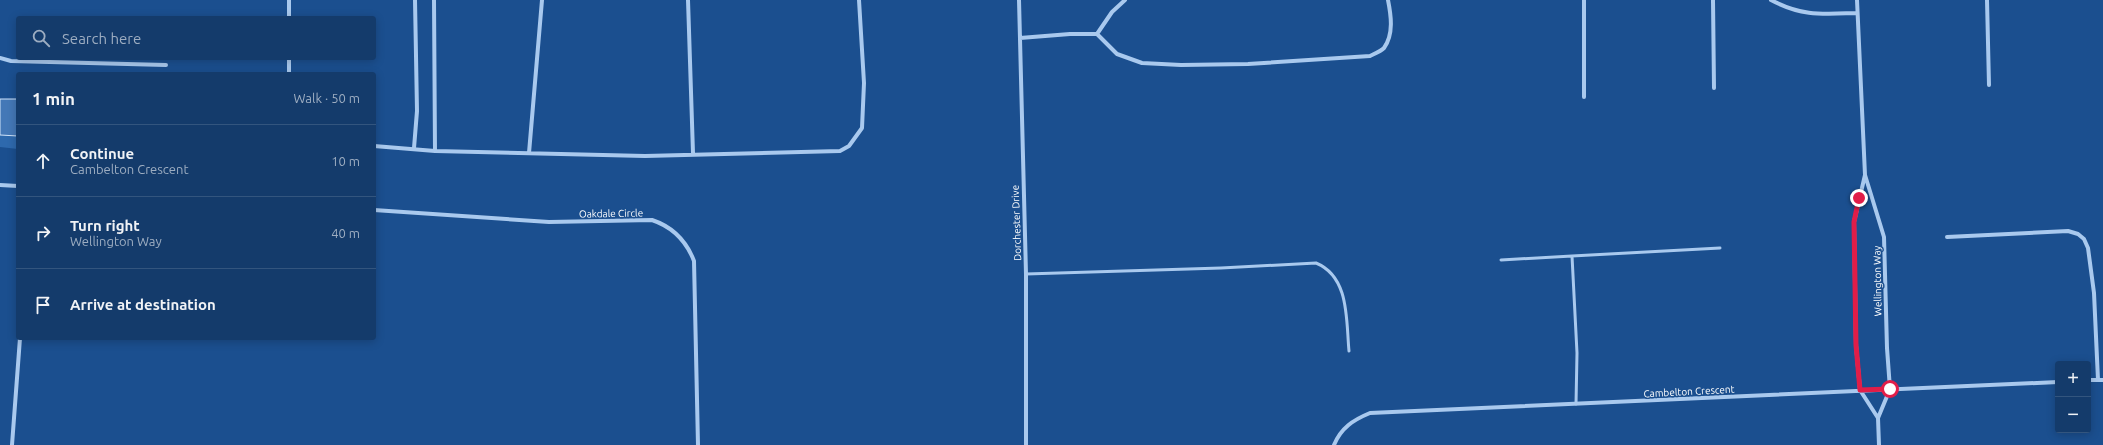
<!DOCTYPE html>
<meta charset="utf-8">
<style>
:root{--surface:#143b6b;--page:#214673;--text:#f1f3f6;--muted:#9dadc1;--line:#33557e}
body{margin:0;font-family:Ubuntu,sans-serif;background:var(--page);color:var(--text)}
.controls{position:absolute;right:12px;bottom:12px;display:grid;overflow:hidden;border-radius:4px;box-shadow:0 2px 10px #0003}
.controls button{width:36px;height:36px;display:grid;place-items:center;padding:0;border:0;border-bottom:1px solid var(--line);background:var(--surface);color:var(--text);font:20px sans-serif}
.stop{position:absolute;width:12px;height:12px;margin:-9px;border:3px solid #e11d48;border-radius:50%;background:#fff}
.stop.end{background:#e11d48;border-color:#fff;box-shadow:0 1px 4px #0008}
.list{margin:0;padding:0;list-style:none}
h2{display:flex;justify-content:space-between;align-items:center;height:52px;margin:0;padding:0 16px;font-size:17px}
h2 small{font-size:13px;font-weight:400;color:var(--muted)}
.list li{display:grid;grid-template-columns:26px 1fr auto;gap:12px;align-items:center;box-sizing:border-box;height:72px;padding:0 16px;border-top:1px solid var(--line)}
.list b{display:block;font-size:15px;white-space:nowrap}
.list p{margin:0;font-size:13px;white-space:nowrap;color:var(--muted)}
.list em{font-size:13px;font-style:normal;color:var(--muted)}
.icon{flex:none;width:22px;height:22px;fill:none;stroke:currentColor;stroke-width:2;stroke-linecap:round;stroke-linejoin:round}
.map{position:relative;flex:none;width:2103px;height:445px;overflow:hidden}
.search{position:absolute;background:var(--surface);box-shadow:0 2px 10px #0003;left:16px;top:16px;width:360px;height:44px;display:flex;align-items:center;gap:10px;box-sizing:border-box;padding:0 14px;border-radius:4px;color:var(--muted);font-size:15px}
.panel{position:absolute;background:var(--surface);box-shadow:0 2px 10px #0003;left:16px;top:72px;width:360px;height:268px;border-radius:4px}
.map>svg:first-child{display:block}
.green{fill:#2e69ad}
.building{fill:#4478b7;stroke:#cfe3fa}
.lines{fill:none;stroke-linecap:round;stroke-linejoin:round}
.lane{stroke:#a9c9ee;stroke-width:3}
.street{stroke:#a9c9ee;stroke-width:4}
.route{stroke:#e11d48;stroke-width:5}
.labels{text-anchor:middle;stroke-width:3;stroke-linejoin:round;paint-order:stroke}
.street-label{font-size:10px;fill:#fff;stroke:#1b4f8f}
</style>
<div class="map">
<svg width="2103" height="445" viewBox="0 0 2103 445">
<rect width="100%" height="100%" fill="#1b4f8f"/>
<path class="green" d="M0,135L18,136V149L0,147Z"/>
<path class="building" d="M0,99H18V136L0,135Z"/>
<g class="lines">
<path class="lane" d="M1501,260L1572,256
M1026,274L1221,268L1316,263C1350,277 1346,321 1349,351
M1576,404L1577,353L1572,256L1720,248"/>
<path class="street" d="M434,0L435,151
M688,0L693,153
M1019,0L1026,274V445
M1584,0V97
M1713,0L1714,88
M1771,0C1803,17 1823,14 1857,13
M1857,0L1865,175L1884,237L1887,348L1890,389L1878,418L1879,445
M1987,0L1989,85
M289,18V0
M1097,34L1117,54L1142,63L1181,65L1248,64L1370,56C1374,54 1381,51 1384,48C1394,34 1391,15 1388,0
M1020,38L1070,34H1097L1112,12L1125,0
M0,58L11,61L166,65
M289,74V58
M374,146L435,151L645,156L840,151L849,146L862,128L864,83L859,0
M414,148L417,111L415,0
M529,153L542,0
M1865,175L1854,222L1856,345L1860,390L1878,418
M0,185L18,186
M374,210L549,222L652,220C673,227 686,240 694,261L698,445
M1947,237L2068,231L2078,234L2084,239L2088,248L2094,293L2098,380
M2088,380H2103
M12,445L20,338
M1334,445C1341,428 1353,420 1370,413L2058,382"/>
</g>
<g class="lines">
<path class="route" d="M1859,198L1854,222L1856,345L1860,390L1890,389"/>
</g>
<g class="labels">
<g class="street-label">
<text transform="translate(611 213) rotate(-1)" y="4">Oakdale Circle</text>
<text transform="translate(1016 223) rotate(-92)" y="4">Dorchester Drive</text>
<text transform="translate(1877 281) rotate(-91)" y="4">Wellington Way</text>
<text transform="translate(1689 391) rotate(-3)" y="4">Cambelton Crescent</text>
</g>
</g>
</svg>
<div class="controls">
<button>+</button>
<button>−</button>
</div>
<div class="stop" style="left:1890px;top:389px"></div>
<div class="stop end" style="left:1859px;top:198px"></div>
<div class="search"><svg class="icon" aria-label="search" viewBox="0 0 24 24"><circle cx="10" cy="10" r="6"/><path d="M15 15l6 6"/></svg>Search here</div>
<section class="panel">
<h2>1 min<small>Walk · 50 m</small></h2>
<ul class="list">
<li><svg class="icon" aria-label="ahead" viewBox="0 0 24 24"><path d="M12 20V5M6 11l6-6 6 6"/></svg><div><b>Continue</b><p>Cambelton Crescent</p></div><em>10 m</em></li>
<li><svg class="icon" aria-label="right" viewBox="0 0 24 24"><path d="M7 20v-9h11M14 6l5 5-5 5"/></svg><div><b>Turn right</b><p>Wellington Way</p></div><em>40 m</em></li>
<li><svg class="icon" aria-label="arrive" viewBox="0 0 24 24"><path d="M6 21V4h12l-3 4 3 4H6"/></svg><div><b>Arrive at destination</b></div></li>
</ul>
</section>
</div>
